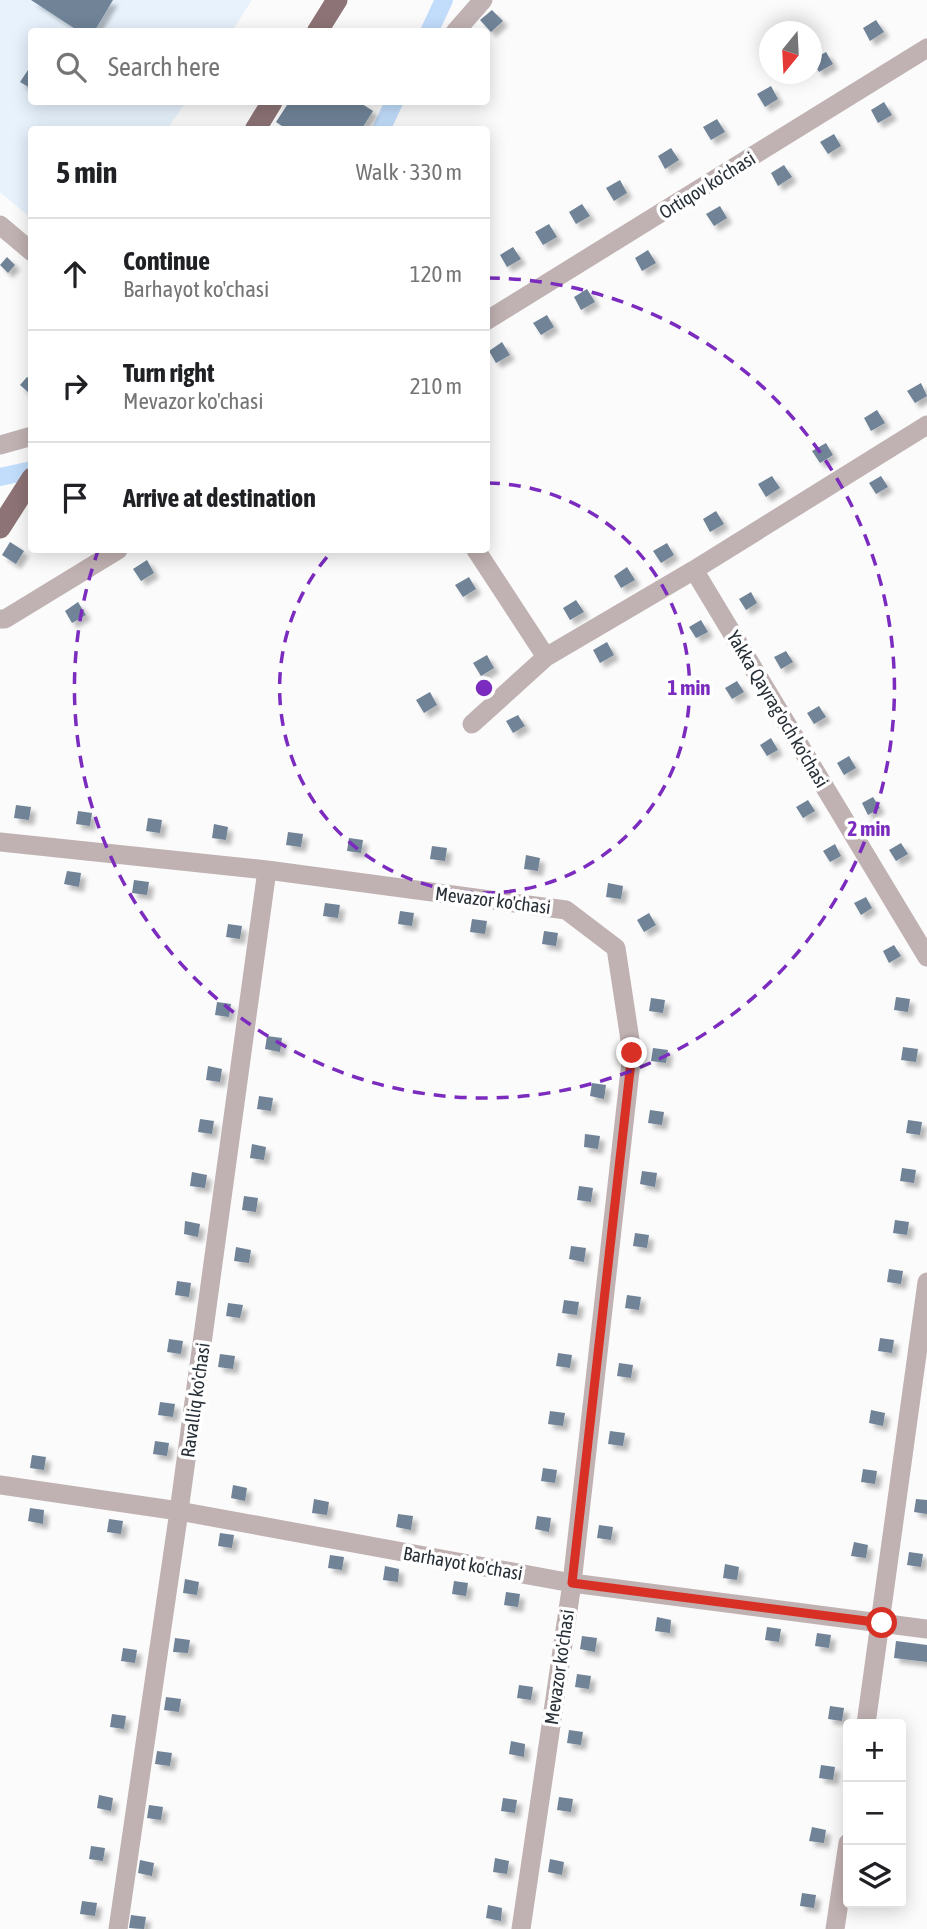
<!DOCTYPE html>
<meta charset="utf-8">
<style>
:root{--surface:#fff;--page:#f6f6f6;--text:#202124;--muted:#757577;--line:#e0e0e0}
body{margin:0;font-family:"Asap Condensed",sans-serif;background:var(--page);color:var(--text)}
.controls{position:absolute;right:21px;bottom:21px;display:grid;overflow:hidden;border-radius:7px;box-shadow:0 4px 18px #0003}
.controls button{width:63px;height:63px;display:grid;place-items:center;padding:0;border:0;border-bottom:2px solid var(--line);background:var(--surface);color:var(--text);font:35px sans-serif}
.compass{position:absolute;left:759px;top:21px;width:63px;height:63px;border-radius:50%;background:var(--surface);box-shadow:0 4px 18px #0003;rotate:198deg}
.stop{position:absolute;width:21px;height:21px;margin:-16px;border:5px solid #d93025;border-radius:50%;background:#fff}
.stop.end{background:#d93025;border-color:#fff;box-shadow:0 2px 7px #0008}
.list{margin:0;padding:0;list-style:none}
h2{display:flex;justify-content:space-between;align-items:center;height:91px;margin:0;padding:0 28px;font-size:30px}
h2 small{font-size:23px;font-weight:400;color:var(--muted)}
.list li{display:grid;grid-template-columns:46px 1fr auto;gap:21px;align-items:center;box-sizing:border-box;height:112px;padding:0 28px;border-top:2px solid var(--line)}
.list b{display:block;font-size:26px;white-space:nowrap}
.list p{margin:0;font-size:23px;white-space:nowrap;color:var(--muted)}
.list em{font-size:23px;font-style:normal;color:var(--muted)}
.icon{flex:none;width:38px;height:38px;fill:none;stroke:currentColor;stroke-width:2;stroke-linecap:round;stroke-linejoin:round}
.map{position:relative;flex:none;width:927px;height:1929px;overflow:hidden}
.search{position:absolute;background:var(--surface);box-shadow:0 4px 18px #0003;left:28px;top:28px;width:462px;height:77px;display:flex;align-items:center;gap:18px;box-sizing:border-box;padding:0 24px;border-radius:7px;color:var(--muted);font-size:26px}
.panel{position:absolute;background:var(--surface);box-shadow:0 4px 18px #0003;left:28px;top:126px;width:462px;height:427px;border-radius:7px}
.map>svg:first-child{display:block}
.built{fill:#e7f2fd}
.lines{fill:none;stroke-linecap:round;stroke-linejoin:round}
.canal{stroke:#c1ddfb;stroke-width:18}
.building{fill:#708397;filter:url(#shadow)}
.minor{stroke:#c0b1b2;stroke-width:19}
.major{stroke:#8d7375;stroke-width:21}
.route{stroke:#d93025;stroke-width:9}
.ring{fill:none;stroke:#7b2cbf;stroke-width:3.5;stroke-dasharray:12 9}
.labels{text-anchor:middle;stroke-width:7;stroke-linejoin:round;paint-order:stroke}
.street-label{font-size:19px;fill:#283038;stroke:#fff}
.centre{fill:#7b2cbf;stroke:#fff;stroke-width:3.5}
.ring-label{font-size:21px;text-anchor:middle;font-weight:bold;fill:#7b2cbf;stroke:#fff;stroke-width:7;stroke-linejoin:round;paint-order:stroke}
</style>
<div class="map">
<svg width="927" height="1929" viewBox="0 0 927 1929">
<defs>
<filter id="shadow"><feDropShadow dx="5" dy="5" stdDeviation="2" flood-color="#0004"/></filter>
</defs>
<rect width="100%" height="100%" fill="#fbfbfb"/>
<path class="built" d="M0,0H252L232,31L32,32V102H186L167,129L32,130L31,218L0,192Z"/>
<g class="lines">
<path class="canal" d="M429,32L444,0
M381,130L394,102
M0,477L32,470"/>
</g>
<path class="building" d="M31,0H113L94,32H80Z
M492,10L503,21L491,32L480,20Z
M876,20L884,32L870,41L863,28Z
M826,52L833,64L819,72L812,60Z
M32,64V89L20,82Z
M771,86L778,99L765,107L757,94Z
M289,102H359L373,111L361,130H288L276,122Z
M884,102L892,115L878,123L871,110Z
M717,119L725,132L711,140L703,127Z
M834,134L841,146L828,154L820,142Z
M671,148L679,160L665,169L658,156Z
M784,165L792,177L778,186L771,173Z
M620,180L627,193L614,201L606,188Z
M582,204L590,216L576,224L569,212Z
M720,206L727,218L714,226L706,214Z
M549,224L557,237L543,245L535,232Z
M513,247L521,259L507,267L500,255Z
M648,250L656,263L642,271L635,258Z
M7,257L15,265L8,273L0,265Z
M587,289L595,302L581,310L574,297Z
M547,315L554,327L541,335L533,323Z
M502,342L510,355L496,363L489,351Z
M27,377L32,380V389L28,392L20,385Z
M921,383L927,396L915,403L907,391Z
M877,410L885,423L871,431L864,418Z
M826,443L833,455L820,463L812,451Z
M772,476L780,488L766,497L758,484Z
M881,476L888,487L876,494L869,483Z
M716,511L724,524L710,532L703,519Z
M10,542L24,551L16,564L2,555Z
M667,543L674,555L661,563L653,551Z
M147,560L154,573L141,581L133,569Z
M627,567L635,580L621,588L614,576Z
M469,577L476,589L463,597L455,585Z
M751,592L757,603L746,610L739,599Z
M576,600L584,612L570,620L563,608Z
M78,602L86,615L72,623L65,611Z
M701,620L708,632L696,638L689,627Z
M607,642L614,655L600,663L593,650Z
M786,651L793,662L781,669L774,657Z
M487,655L494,668L481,676L473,663Z
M737,681L744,692L732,699L725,688Z
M430,692L437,705L424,713L416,700Z
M819,706L826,717L814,724L807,713Z
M518,715L525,726L513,733L506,721Z
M771,738L778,750L767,756L760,745Z
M849,756L856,768L844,775L837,763Z
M873,797L880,808L868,815L862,803Z
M808,800L815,811L803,818L796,807Z
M16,805L31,807L29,820L14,818Z
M78,811L92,813L90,826L76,824Z
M148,818L162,820L160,833L146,831Z
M214,824L228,827L226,840L212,838Z
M288,832L303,834L301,847L286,845Z
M349,838L363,840L361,853L347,851Z
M901,843L908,854L896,861L889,850Z
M835,844L841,856L830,862L823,851Z
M432,846L447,848L445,861L430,859Z
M526,855L540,858L538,871L524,869Z
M67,871L81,873L79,887L64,884Z
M134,880L149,882L147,895L132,893Z
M608,883L623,886L621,899L606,897Z
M866,897L872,908L861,915L854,903Z
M325,903L340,905L338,918L323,916Z
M400,911L414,913L412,926L398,924Z
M649,913L656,925L644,932L637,920Z
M472,919L487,921L485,934L470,932Z
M228,924L242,926L240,939L226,937Z
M544,931L558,933L556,946L542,944Z
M894,945L901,956L889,963L883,951Z
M896,997L910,999L908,1012L894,1010Z
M651,998L665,1000L663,1013L649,1011Z
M217,1002L231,1004L229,1017L215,1015Z
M267,1036L282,1038L280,1052L265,1049Z
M903,1047L918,1049L916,1062L901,1060Z
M653,1048L668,1050L666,1063L651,1061Z
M208,1066L222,1069L220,1082L206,1080Z
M592,1083L606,1085L604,1099L590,1096Z
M259,1096L273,1098L271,1111L257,1109Z
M650,1110L664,1112L662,1125L648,1123Z
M200,1119L214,1121L212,1134L198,1132Z
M908,1120L922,1122L920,1135L906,1133Z
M585,1134L600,1136L598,1149L584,1147Z
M252,1144L266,1147L264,1160L250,1158Z
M902,1168L916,1170L914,1183L900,1181Z
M642,1171L657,1173L655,1187L640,1184Z
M192,1172L207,1175L205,1188L190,1186Z
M579,1186L593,1188L591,1202L577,1200Z
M244,1196L258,1198L256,1212L242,1210Z
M895,1220L909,1222L907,1235L893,1233Z
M185,1221L200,1224L198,1237L184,1234Z
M635,1233L649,1235L647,1248L633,1246Z
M571,1246L586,1248L584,1262L569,1259Z
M236,1247L251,1250L249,1263L234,1261Z
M889,1269L903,1271L901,1284L887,1282Z
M177,1281L191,1283L189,1297L175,1295Z
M627,1295L641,1297L639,1310L625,1308Z
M564,1300L579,1302L577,1315L562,1313Z
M228,1303L243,1305L240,1318L226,1316Z
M880,1338L894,1340L892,1353L878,1351Z
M169,1339L183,1341L181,1354L167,1352Z
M558,1353L572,1355L570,1368L556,1366Z
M220,1354L235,1356L233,1369L218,1367Z
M619,1363L633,1365L631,1378L617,1376Z
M160,1402L175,1404L173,1417L158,1415Z
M871,1410L885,1413L883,1426L869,1423Z
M550,1411L565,1413L563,1426L548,1424Z
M610,1431L625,1433L623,1446L608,1444Z
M155,1441L169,1443L167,1456L153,1454Z
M32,1455L46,1457L44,1470L30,1468Z
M543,1468L557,1470L555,1483L541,1481Z
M863,1469L877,1471L875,1484L861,1482Z
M233,1485L247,1488L245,1501L231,1498Z
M314,1499L329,1502L327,1515L312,1513Z
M916,1499L927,1500V1514L914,1512Z
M30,1508L44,1510L43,1524L28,1521Z
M398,1514L413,1516L411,1530L396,1527Z
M537,1516L551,1518L549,1532L535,1529Z
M109,1519L123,1521L121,1534L107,1532Z
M599,1525L613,1527L611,1540L597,1538Z
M220,1533L234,1535L232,1548L218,1546Z
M854,1542L868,1545L866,1558L851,1556Z
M909,1552L923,1554L921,1567L907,1565Z
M330,1555L344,1557L342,1570L328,1568Z
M725,1564L739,1567L737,1580L723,1578Z
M385,1566L399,1569L398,1582L383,1580Z
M185,1579L199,1582L197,1595L183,1593Z
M454,1581L468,1583L466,1596L452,1594Z
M506,1592L520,1594L518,1607L504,1605Z
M657,1617L671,1620L670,1633L655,1631Z
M767,1627L781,1629L779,1642L765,1640Z
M817,1633L831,1635L829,1648L815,1646Z
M582,1636L597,1638L595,1652L580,1649Z
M175,1638L190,1640L188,1653L173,1652Z
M896,1641L927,1645V1662L894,1658Z
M123,1648L137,1650L135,1663L121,1661Z
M577,1674L591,1676L589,1689L575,1687Z
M519,1685L533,1687L531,1700L517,1698Z
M166,1697L181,1699L179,1712L164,1710Z
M830,1706L844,1708L842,1721L828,1719Z
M112,1714L126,1716L124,1729L110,1727Z
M569,1730L583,1732L581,1745L567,1743Z
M511,1741L525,1744L524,1757L509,1754Z
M157,1751L172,1753L170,1766L155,1764Z
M821,1765L835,1767L833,1780L819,1778Z
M99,1795L113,1798L111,1811L97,1808Z
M559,1797L573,1799L571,1812L557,1810Z
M503,1798L517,1800L515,1813L501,1811Z
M149,1805L163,1807L161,1820L147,1818Z
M812,1827L826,1830L824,1843L809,1841Z
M91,1846L105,1848L103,1861L89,1859Z
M495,1858L509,1861L507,1874L493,1872Z
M550,1859L564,1862L562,1875L548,1872Z
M140,1860L154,1863L152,1876L138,1873Z
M802,1893L816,1895L814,1908L800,1906Z
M82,1901L97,1903L95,1916L80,1914Z
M488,1905L502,1908L501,1921L486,1918Z
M131,1915L146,1917L144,1929L129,1928Z"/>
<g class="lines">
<path class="minor" d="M455,32L483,0
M0,225L32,252
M486,321L927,48
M0,445L32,436
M476,550L546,657
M694,570L927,957
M0,619H5L118,550
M472,724L546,657L694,570L927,425
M0,842L267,870L566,910L616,948L632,1053L572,1583L521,1929
M0,1485L179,1511L572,1583L927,1629
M866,1724L927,1282
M118,1929L179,1511L267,870
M835,1929L848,1843"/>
<path class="major" d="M317,32L337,0
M255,130L272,102
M0,528L32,478"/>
</g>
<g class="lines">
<path class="route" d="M632,1053L572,1583L882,1623"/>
</g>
<g class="ring">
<path d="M488 483A205 205 0 1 1 333 550"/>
<path d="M488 278A410 410 0 1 1 98 551"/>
</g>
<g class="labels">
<g class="street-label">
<text transform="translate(707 185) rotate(-32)" y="7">Ortiqov ko'chasi</text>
<text transform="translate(778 709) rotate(59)" y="7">Yakka Qayrag'och ko'chasi</text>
<text transform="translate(493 900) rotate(7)" y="7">Mevazor ko'chasi</text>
<text transform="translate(195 1400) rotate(-82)" y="7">Ravalliq ko'chasi</text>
<text transform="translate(463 1563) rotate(10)" y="7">Barhayot ko'chasi</text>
<text transform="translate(559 1667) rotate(-82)" y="7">Mevazor ko'chasi</text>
</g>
</g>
<circle cx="484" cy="688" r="10" class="centre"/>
<g class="ring-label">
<text x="689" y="695">1 min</text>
<text x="869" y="836">2 min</text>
</g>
</svg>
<div class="controls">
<button>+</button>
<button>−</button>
<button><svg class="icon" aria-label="layers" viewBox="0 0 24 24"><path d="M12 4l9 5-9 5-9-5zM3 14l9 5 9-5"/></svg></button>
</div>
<svg class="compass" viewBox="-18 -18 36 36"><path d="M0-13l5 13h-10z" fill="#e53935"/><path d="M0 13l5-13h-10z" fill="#757577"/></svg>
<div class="stop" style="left:882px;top:1623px"></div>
<div class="stop end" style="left:632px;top:1053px"></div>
<div class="search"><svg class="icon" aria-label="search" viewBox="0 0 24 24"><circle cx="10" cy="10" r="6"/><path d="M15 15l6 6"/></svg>Search here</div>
<section class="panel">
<h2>5 min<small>Walk · 330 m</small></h2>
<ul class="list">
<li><svg class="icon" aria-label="ahead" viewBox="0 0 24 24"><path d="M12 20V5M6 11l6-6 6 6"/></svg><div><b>Continue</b><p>Barhayot ko'chasi</p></div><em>120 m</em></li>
<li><svg class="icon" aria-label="right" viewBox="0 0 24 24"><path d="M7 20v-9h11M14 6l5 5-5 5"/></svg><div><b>Turn right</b><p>Mevazor ko'chasi</p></div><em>210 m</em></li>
<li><svg class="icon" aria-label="arrive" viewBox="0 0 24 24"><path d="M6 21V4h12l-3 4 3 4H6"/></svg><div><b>Arrive at destination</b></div></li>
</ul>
</section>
</div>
